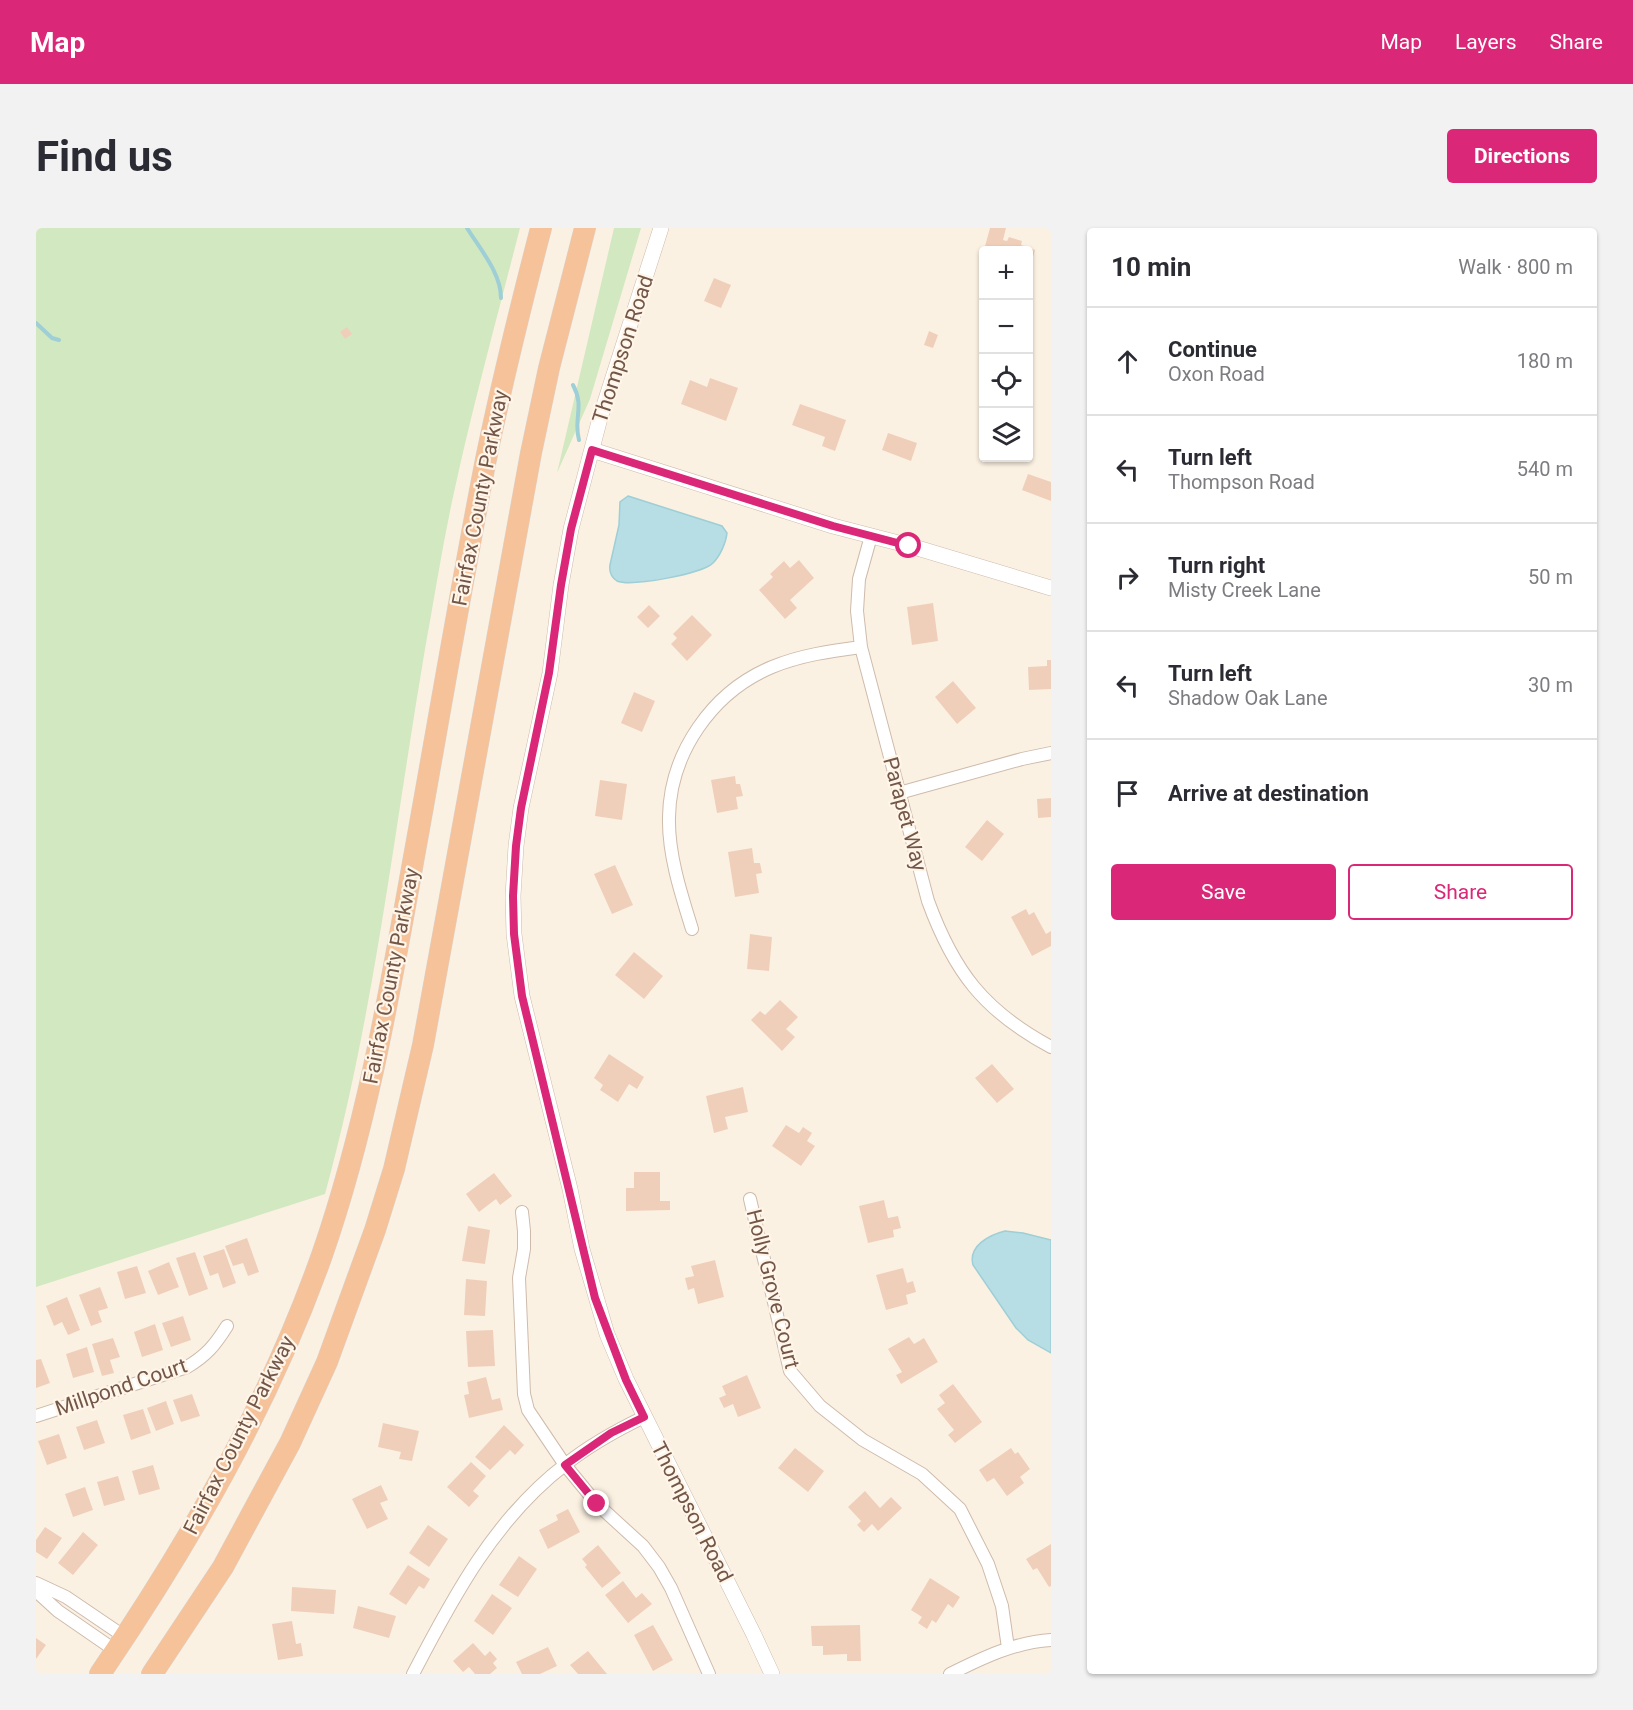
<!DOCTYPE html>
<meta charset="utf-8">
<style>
:root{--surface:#fff;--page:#f2f2f3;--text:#2b2b33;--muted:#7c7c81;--line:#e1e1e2;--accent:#db2777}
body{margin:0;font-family:Roboto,sans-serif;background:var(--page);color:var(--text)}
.controls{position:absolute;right:18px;top:18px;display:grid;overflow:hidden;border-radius:6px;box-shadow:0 2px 4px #0004}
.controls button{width:54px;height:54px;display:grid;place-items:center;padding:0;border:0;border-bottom:2px solid var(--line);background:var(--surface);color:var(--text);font:30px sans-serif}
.stop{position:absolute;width:18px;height:18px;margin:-14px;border:4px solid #db2777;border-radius:50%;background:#fff}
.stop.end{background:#db2777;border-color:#fff;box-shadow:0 2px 6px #0008}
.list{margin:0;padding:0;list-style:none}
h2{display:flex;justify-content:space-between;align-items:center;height:78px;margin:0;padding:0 24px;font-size:26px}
h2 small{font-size:20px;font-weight:400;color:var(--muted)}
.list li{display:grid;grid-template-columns:39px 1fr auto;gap:18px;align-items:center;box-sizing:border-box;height:108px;padding:0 24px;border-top:2px solid var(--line)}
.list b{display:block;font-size:22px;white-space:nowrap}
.list p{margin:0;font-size:20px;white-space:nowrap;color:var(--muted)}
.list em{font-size:20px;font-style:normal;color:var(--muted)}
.actions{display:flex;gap:12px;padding:18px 24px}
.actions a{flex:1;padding:14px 0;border:2px solid var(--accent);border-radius:6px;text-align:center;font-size:21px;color:var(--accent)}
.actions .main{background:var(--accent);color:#fff}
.icon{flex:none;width:33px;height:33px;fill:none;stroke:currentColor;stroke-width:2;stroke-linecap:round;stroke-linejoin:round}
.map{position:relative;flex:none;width:1015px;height:1446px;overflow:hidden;border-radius:6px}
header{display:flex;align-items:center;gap:36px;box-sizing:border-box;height:84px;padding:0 30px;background:var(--accent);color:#fff}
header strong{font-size:28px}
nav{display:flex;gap:33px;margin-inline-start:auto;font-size:21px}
.intro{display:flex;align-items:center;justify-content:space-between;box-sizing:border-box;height:144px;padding:0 36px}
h1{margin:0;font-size:42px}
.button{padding:15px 27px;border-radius:6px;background:var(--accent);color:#fff;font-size:21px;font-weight:700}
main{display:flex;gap:36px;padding:0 36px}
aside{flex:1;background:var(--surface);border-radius:6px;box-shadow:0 2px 4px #0004}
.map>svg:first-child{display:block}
.green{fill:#d2e8c1}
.water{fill:#b7dee4;stroke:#9eced6;stroke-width:1.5}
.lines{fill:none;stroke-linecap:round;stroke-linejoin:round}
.stream{stroke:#9eced6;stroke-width:4}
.building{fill:#f0cfba}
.minor-casing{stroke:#cebbac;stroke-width:14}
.tertiary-casing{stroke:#cebbac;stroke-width:16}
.trunk-casing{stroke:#dad3d0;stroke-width:22}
.minor{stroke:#fff;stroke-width:12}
.tertiary{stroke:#fff;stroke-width:15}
.trunk{stroke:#f6c29a;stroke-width:21}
.route{stroke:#db2777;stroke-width:8}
.labels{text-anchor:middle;stroke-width:4.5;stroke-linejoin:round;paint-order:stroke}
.street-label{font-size:21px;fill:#725749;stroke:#fff5e8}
</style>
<header>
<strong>Map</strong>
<nav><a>Map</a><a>Layers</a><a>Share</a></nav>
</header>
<div class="intro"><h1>Find us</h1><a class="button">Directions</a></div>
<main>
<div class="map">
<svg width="1015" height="1446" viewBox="0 0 1015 1446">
<rect width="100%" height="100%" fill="#fbf1e2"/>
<path class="green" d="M0,0H484C462,86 438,173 419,260C407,313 399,367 389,421C358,603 338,788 289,966L0,1059Z
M578,0H605L554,171L521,245Z"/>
<path class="water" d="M592,268L686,298L691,305C690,315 684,328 677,335C666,346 595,359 581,353C575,349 573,344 574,337L583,297L584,274Z
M969,1003L987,1005L1015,1012V1125L992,1112L980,1100L937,1037C932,1018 953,1007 969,1003Z"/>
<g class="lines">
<path class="stream" d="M431,0C444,21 465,45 465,70
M0,95L16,110L23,112
M537,157C549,179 537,190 543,212"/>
</g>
<path class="building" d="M954,0H970L967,12L971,13L973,9L986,13L985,17L999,22L993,43V22H948Z
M678,50L695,57L685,80L668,73Z
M311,99L316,106L309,111L304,104Z
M893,103L902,107L897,120L888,117Z
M674,150L702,160L690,193L645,176L654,152L671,159Z
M764,176L810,192L799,223L786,218L789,209L756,197Z
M852,205L881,215L875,233L846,222Z
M992,246L1015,254V273L986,262Z
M763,332L778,350L754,372L761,380L749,391L723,362L737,349L734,346L748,333L754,340Z
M897,375L902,413L876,417L871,379Z
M613,377L624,388L612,400L601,389Z
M656,387L676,407L651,433L635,416L641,410L637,406Z
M1011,432H1015V461L993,462L992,439L1011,438Z
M917,453L940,480L921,496L899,469Z
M598,464L619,473L606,504L585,495Z
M699,548L700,556H704L707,568L700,569L702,581L681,585L675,552Z
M564,552L591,556L586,592L559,588Z
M1015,570V589L1002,590L1001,571Z
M951,592L968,606L946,633L929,619Z
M716,620L718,635H724L726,645L720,646L723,665L699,669L692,624Z
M579,637L597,677L576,686L558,646Z
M990,681L993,687L998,684L1010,706L1015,703V718L996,728L975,689Z
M714,706L736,709L733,743L711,741Z
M598,724L627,748L608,771L579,747Z
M744,772L762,789L750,801L759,809L746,823L715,792L724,783L729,787Z
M573,826L608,849L601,861L593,856L582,874L564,862L567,857L558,850Z
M956,836L978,861L961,875L939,850Z
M707,859L712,884L689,889L692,901L678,905L670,868Z
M750,897L763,905L767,899L776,905L771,913L779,918L765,938L736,918Z
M598,944H624V973H634V982L590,983V960H598Z
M458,945L476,968L464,977L460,971L443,984L430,966Z
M848,972L852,990L862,988L865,1000L857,1002L858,1009L832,1015L823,978Z
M432,998L454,1002L449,1036L426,1033Z
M211,1010L223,1044L212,1048L207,1035L197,1038L189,1018Z
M188,1021L200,1055L187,1060L182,1045L174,1048L167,1028Z
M159,1024L172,1061L153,1068L140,1030Z
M679,1032L688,1069L662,1076L658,1060L652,1062L649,1050L658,1048L655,1038Z
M133,1034L143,1059L122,1067L112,1043Z
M101,1038L110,1065L89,1071L81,1044Z
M867,1040L871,1055L877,1053L880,1064L870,1067L872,1076L850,1082L840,1047Z
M430,1051L451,1053L449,1088L428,1087Z
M64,1059L72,1080L62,1083L66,1094L55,1098L43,1067Z
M31,1069L44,1102L32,1107L26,1094L18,1098L10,1078Z
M147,1088L155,1112L135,1119L126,1095Z
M119,1096L127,1122L106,1129L98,1104Z
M457,1102L459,1138L432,1139L430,1103Z
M873,1109L878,1116L888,1110L902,1134L865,1156L860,1147L866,1144L852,1121Z
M77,1110L84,1129L74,1132L78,1145L66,1148L56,1116Z
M51,1119L58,1144L37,1150L30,1126Z
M5,1131L14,1155L0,1160V1132Z
M711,1147L725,1180L702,1189L697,1176L688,1180L683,1170L690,1167L686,1158Z
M450,1149L456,1172L464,1170L467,1182L433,1190L428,1167L433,1166L431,1154Z
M917,1156L946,1194L919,1215L912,1207L918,1202L901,1181L909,1175L903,1167Z
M156,1166L164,1188L145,1194L137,1172Z
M130,1173L138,1196L120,1203L111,1180Z
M107,1181L115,1205L95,1212L87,1187Z
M61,1192L69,1215L48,1222L40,1199Z
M347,1195L383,1203L376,1233L363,1231L365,1224L342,1219Z
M468,1197L488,1217L479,1227L474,1222L454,1242L439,1229Z
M23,1206L31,1230L11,1237L2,1213Z
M759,1220L788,1243L772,1264L742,1240Z
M975,1220L979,1226L982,1224L994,1241L984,1249L988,1255L971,1268L958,1250L951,1254L943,1242Z
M435,1234L450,1248L437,1263L443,1268L433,1279L411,1259Z
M117,1237L124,1261L103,1267L96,1243Z
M82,1248L89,1272L68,1278L61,1254Z
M345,1257L352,1272L344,1275L352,1291L331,1301L316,1271Z
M49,1259L57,1282L37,1289L29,1266Z
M829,1263L844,1280L855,1269L866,1280L842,1303L836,1296L828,1304L821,1297L825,1293L812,1279Z
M532,1281L544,1304L512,1321L503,1302L522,1292L520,1287Z
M392,1297L412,1311L393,1339L373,1325Z
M9,1299L26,1310L11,1331L0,1324V1312Z
M47,1304L62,1317L37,1347L22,1335Z
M1015,1316V1358L1013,1359L1001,1340L997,1342L990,1331Z
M562,1317L585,1345L566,1360L549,1339L551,1337L546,1331Z
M483,1328L501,1341L482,1369L463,1357Z
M372,1337L394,1351L388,1361L383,1358L370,1377L353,1366Z
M894,1350L924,1369L917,1380L912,1376L900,1395L896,1392L891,1401L882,1395L886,1389L875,1382Z
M587,1353L600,1370L606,1365L616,1376L592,1395L569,1367Z
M256,1359L300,1362L298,1386L255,1383Z
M456,1366L476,1380L457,1407L438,1393Z
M322,1378L360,1388L353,1410L317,1400Z
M256,1393L260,1416L265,1415L267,1428L242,1432L236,1396Z
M617,1397L637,1432L617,1443L598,1407Z
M824,1397L825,1433H811V1426L787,1427V1418H776L775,1398Z
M0,1410L10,1417L0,1431Z
M437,1415L449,1428L454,1423L461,1431L457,1435L461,1440L454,1446H439L433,1439L427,1444L417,1433Z
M512,1419L521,1438L504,1446H486L480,1434Z
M552,1423L571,1446H542L534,1437Z"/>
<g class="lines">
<g class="minor-casing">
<path id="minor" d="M835,308L823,351L821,383L825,419L892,673C918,744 948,783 1015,819
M863,565L986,531L1015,525
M656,701C645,666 632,626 633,589C634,525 676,464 736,439C765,427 795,423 825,419
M714,971L754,1143L784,1178L827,1212L886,1246L924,1281L952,1336L966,1378L972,1420
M486,984L488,1003V1021L483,1050L488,1166L492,1182L529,1237L561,1276L607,1318L623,1339L635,1360L673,1446
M0,1188L151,1139C171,1127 179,1117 191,1098
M0,1355L30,1369L89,1409
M0,1363L22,1383L80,1423
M377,1446C417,1369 459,1290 530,1236C554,1217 581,1202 608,1189
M914,1446C946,1430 979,1414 1015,1412"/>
</g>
<g class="tertiary-casing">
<path id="tertiary" d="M625,0L564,190L535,301L525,357L514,445L485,580L480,618L477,668L478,706L486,768L534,961L546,1021L571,1106L590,1151L718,1407L736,1446
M556,222L797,298L878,319L1015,360"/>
</g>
<g class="trunk-casing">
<path id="trunk" d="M64,1446C153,1315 233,1177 286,1027C334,889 357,744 383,601C405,478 426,354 450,231C466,154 485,77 505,0
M116,1446L187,1339L254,1215L291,1134L339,1002L358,941L387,817L495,225L513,140L549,0"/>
</g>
<use href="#minor" class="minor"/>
<use href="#tertiary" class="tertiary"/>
<use href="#trunk" class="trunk"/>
</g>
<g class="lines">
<path class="route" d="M561,1276L529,1237L575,1205L608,1189L590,1152L559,1070L486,768L478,706L477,668L480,618L485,580L513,445L525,357L535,301L556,222L797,298L873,318"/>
</g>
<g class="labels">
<g class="street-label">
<text transform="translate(587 121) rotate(-72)" y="7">Thompson Road</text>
<text transform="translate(444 270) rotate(-79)" y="7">Fairfax County Parkway</text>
<text transform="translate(869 586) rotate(75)" y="7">Parapet Way</text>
<text transform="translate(355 748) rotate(-79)" y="7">Fairfax County Parkway</text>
<text transform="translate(737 1061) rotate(76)" y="7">Holly Grove Court</text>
<text transform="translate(85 1159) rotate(-19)" y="7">Millpond Court</text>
<text transform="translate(203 1207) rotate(-63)" y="7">Fairfax County Parkway</text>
<text transform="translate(656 1284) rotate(63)" y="7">Thompson Road</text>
</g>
</g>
</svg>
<div class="controls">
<button>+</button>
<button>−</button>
<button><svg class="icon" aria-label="locate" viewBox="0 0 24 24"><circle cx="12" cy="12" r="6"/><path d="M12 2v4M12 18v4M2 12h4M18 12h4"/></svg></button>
<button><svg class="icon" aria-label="layers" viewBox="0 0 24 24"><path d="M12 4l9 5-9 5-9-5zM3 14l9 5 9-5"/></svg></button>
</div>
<div class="stop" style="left:873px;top:318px"></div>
<div class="stop end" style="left:561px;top:1276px"></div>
</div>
<aside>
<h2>10 min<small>Walk · 800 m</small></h2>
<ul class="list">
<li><svg class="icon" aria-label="ahead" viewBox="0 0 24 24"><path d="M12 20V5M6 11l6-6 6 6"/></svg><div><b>Continue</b><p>Oxon Road</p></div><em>180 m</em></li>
<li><svg class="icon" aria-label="left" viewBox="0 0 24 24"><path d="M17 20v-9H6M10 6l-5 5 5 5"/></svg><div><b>Turn left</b><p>Thompson Road</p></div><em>540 m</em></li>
<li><svg class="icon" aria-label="right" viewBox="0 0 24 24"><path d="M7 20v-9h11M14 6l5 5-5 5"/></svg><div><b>Turn right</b><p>Misty Creek Lane</p></div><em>50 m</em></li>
<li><svg class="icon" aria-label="left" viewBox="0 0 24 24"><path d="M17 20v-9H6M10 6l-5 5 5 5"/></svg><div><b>Turn left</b><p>Shadow Oak Lane</p></div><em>30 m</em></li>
<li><svg class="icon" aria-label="arrive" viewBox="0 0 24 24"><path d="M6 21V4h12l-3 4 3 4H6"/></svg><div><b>Arrive at destination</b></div></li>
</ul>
<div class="actions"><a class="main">Save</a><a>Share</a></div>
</aside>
</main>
